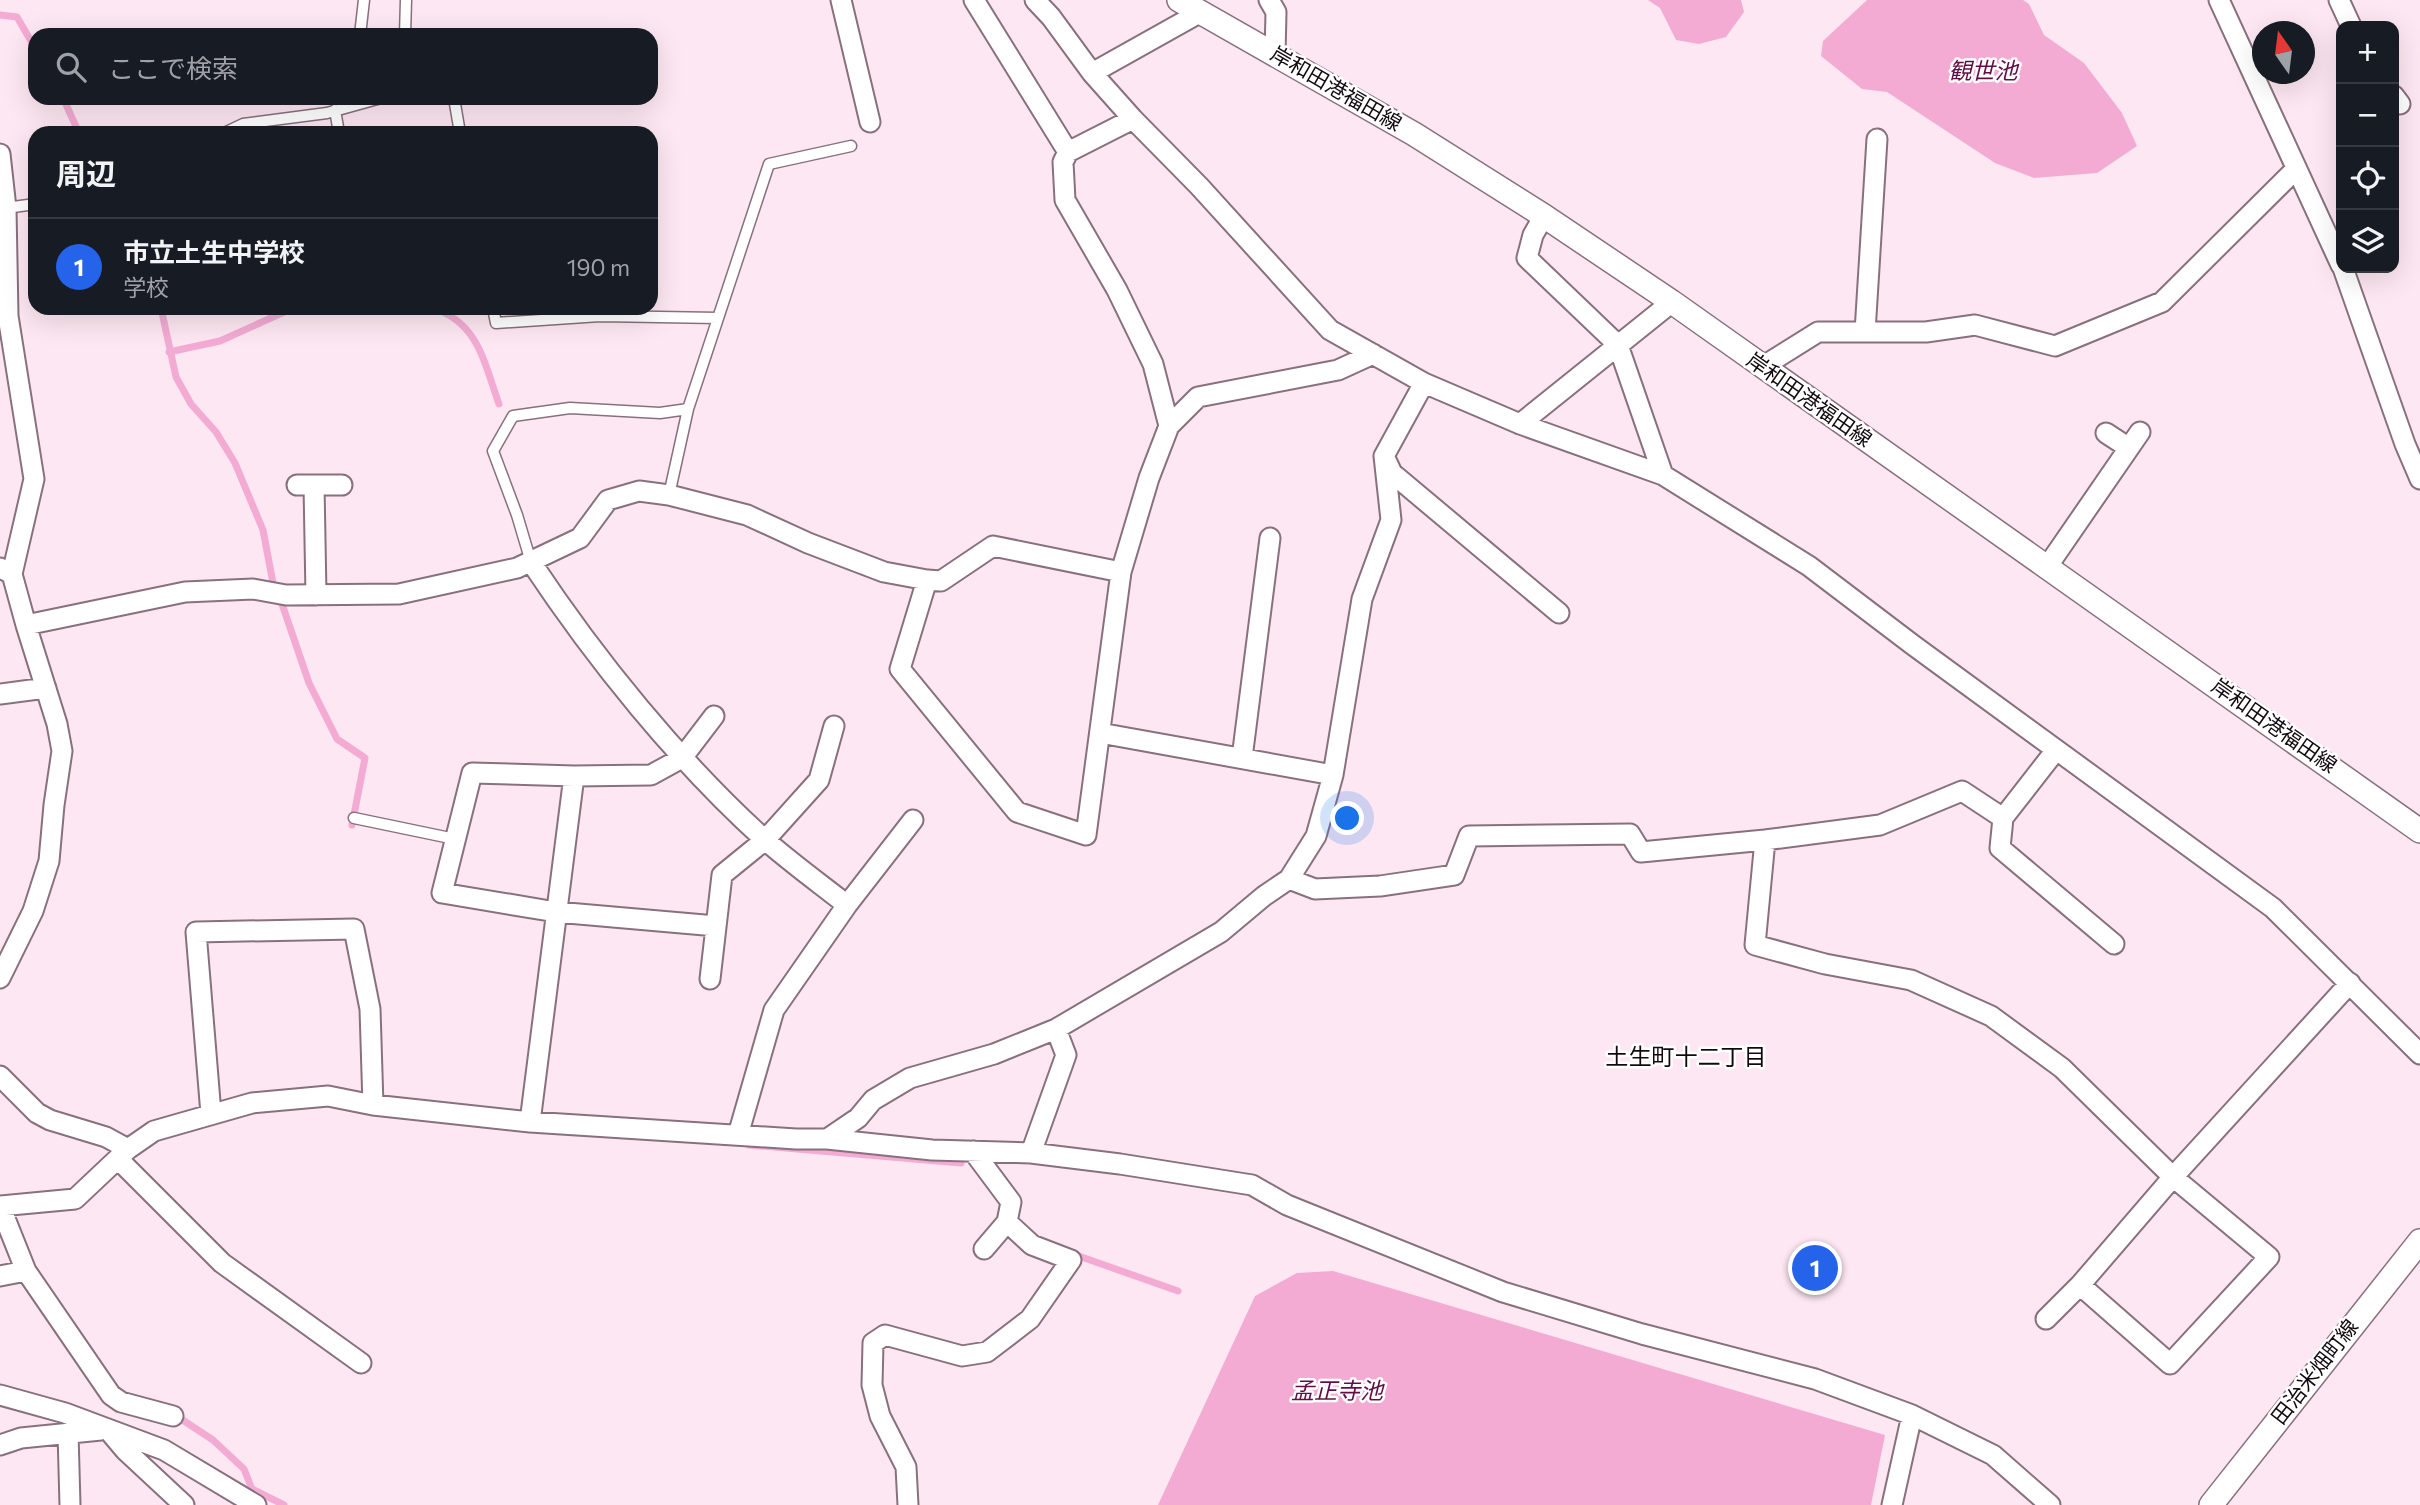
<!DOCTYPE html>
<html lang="ja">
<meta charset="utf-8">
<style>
:root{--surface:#171b24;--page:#242831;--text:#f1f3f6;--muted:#9ea1a6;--line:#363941;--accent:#2563eb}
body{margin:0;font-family:Commissioner,"Noto Sans JP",sans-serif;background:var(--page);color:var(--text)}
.controls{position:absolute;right:21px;top:21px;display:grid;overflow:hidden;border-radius:14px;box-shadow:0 7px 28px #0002}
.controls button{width:63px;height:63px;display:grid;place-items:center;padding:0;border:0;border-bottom:2px solid var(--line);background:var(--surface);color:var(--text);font:35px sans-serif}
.compass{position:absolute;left:2252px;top:21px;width:63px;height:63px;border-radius:50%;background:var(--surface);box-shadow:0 7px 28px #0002;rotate:346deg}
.you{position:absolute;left:1348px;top:819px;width:24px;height:24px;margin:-18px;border:5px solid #fff;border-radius:50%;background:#1a73e8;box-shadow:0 0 0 10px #1a73e833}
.badge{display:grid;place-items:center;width:46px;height:46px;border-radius:50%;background:var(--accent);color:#fff;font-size:23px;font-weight:700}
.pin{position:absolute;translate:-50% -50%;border:4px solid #fff;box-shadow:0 2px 7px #0006}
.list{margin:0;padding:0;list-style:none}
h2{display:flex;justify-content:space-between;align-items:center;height:91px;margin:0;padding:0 28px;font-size:30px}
h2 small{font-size:23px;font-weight:400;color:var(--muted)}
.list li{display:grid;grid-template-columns:46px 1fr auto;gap:21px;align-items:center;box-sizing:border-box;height:98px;padding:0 28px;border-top:2px solid var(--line)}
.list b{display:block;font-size:26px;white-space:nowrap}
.list p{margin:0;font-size:23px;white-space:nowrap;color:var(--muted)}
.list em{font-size:23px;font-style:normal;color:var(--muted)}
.icon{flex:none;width:38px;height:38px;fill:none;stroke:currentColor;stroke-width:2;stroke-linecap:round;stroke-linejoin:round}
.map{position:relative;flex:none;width:2420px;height:1505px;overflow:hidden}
.search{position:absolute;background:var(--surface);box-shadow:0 7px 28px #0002;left:28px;top:28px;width:630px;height:77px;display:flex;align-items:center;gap:18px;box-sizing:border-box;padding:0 24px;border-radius:21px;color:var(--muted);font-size:26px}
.panel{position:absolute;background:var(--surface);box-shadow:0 7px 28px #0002;left:28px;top:126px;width:630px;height:189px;border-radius:21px}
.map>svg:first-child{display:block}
.water{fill:#f3abd3}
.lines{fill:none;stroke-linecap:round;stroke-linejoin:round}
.stream{stroke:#f3abd3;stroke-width:7}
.service-casing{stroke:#88707d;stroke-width:13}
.minor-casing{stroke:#88707d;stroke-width:23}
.tertiary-casing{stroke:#88707d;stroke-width:26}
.service{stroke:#fff;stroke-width:10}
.minor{stroke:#fff;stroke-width:19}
.tertiary{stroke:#fff;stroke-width:23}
.labels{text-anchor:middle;stroke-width:5;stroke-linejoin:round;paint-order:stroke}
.street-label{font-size:21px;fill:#12090e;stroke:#fff}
.water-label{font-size:23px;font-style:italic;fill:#610e46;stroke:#fff}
.neighbourhood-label{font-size:23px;fill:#12090e;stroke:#fff}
</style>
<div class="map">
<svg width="2420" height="1505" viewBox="0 0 2420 1505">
<rect width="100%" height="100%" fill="#fde7f2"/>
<path class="water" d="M1648,0H1741L1744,12L1726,37L1699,44L1676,40L1660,8Z
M1867,0H2023L2029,4L2044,35L2084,63L2122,113L2137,146L2097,173L2034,178L1995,163L1887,92L1862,89L1821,56L1823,41Z
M1333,1271L1885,1435L1871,1505H1158L1255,1296L1297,1273Z"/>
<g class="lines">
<path class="stream" d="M0,15L17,17L35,48
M63,98L79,133
M161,308L176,377L191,404L216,432L235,463L263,530L273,583
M375,308L385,311L413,308
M433,308C479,323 484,363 499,404
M169,352L220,341L293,308
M282,604L309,683L337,739L365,758L352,825
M749,1145L961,1163
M1073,1254L1178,1291
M175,1415L213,1440L244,1469L252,1489L284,1505"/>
<g class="service-casing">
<path id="service" d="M360,35L364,0
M405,35L406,0
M454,98L460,133
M335,110L339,133
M224,133L243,124L327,113L381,98
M6,208L35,204
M493,308L496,323L600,316L718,318
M669,495L688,409L769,164L851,146
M531,562L517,515L493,451L513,416L570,408L660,413L688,409
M354,818L455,839"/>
</g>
<g class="minor-casing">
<path id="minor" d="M841,0L870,122
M974,0L1068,152
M1035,0L1051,17L1092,73L1133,119L1199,186L1330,330L1424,383L1520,424L1663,475L1809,566L1913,645L2273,908L2420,1054
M1269,0L1276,12L1275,55
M2219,0L2341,265
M2339,0L2351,26
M1092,73L1201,12
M2394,96L2400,104
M1133,119L1068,152L1063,162L1065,200L1117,290L1153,364L1169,426
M0,154L6,208L8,316L34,479L12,574
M1544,216L1533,235L1527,258L1618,345L1663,475
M2343,268L2405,444L2420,479
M1865,332L1877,139
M1762,367L1818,332H1926L1975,325L2055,346L2162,302L2296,169
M1424,383L1384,456L1392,473L1559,613
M1520,424L1672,302
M2106,433L2129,448
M297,485H342
M314,485L316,595
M531,562C596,660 677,760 764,839C790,862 819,883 847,905
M2047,567L2140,432
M0,568L12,574L26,625L57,724L62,751L54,805L49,861L33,911L0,978
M927,580L900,669L1017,812L1086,835L1121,572
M26,625L185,592L253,589L286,595L399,594L517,568L580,538L608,500L639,491L669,495L747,515L808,543L884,572L927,580L941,581L993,546L1121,572L1149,478L1169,426L1198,397L1338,370L1373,354
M0,694L46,688
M1100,733L1333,775
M1242,758L1270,538
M574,776L472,773L442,893L556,912L716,926
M2003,818L2000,848L2114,944
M1765,840L1755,945L1825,964L1911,980L1991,1016L2062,1068L2173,1177L2269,1257L2170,1364L2080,1285
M1289,879L1315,889L1380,886L1454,875L1469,836L1630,834L1641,852L1765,840L1880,825L1962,791L2003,818L2056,750
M710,979L722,875L765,840L819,780L834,726
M0,1076L37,1113L50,1120L106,1137L128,1149
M211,1114L196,932L354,929L370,1009L373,1105
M530,1122L574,776L651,775L682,758L714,716
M738,1135L774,1010L847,905L913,820
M827,1139L858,1118L873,1100L910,1078L994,1054L1056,1029L1221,932L1264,896L1289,879L1316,836L1333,775L1362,599L1391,520L1384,456
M973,1151L1011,1202L1007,1222L984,1249
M1031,1153L1066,1055L1056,1029
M118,1159L222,1263L361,1363
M0,1206L75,1199L128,1149L154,1131L252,1103L328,1096L373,1105L530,1122L796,1139H827L932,1150L1031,1153L1120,1164L1252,1185L1287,1205L1503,1292L1642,1334L1815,1379L1912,1415L1993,1455L2050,1505
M0,1206L26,1271L111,1395L121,1402L173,1416
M0,1276L26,1271
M2046,1319L2080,1285L2173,1177L2350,983
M0,1395L65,1413L164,1450L256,1505
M109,1431L125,1450L184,1505
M68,1433L70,1505
M0,1445L21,1438L101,1430
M908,1505L906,1467L880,1416L872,1385L873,1343L885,1335L962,1356L987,1352L1030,1319L1071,1260L1032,1245L1007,1222
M1892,1505L1912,1415"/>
</g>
<g class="tertiary-casing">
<path id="tertiary" d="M1179,0L1414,134L1544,216L1672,302L2420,831
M2211,1505L2420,1241"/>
</g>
<use href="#service" class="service"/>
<use href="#minor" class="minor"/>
<use href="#tertiary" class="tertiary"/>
</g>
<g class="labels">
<g class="street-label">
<text transform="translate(1336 89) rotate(30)" y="7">岸和田港福田線</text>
<text transform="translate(1809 400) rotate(35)" y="7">岸和田港福田線</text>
<text transform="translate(2274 726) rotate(35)" y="7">岸和田港福田線</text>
<text transform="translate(2315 1372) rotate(-52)" y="7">田治米畑町線</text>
</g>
<g class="water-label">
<text x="1983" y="79">観世池</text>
<text x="1337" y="1399">孟正寺池</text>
</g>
<g class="neighbourhood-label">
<text x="1686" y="1065">土生町十二丁目</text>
</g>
</g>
</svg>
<div class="controls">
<button>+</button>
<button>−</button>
<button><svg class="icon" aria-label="locate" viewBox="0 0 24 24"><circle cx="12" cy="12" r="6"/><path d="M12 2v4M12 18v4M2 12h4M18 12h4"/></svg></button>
<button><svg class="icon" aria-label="layers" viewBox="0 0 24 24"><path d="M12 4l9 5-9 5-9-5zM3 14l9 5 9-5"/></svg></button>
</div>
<svg class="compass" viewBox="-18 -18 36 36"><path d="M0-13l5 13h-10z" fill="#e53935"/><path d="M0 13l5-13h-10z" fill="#9ea1a6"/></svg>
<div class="you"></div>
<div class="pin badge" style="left:1815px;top:1268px">1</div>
<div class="search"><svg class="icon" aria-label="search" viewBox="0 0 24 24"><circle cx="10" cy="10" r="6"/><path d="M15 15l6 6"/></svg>ここで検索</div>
<section class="panel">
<h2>周辺<small></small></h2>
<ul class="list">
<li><span class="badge">1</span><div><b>市立土生中学校</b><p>学校</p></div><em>190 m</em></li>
</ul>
</section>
</div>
